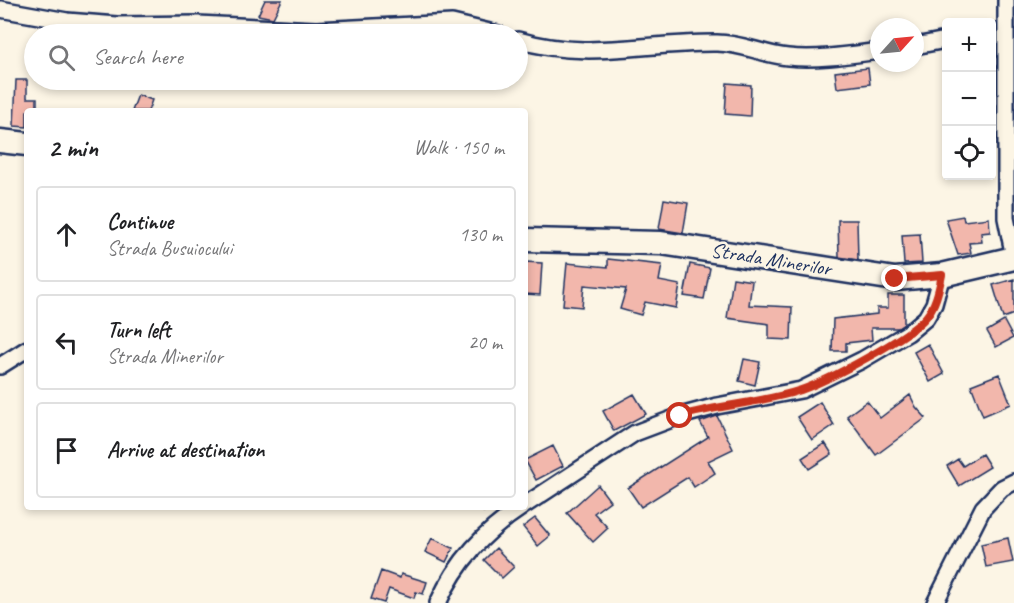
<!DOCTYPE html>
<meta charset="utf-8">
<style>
:root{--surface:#fff;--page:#f2f2f2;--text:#202124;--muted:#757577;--line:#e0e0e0}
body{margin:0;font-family:Caveat,sans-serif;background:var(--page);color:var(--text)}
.controls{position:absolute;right:18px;top:18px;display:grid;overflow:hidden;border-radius:6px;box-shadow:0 3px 9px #0003}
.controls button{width:54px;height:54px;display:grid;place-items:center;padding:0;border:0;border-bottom:2px solid var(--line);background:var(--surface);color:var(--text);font:30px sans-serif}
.compass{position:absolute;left:870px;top:18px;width:54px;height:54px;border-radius:50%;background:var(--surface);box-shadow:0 3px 9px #0003;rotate:63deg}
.stop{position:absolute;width:18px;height:18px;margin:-14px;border:4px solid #c8321e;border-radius:50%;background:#fff}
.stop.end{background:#c8321e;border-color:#fff;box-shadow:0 2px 6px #0008}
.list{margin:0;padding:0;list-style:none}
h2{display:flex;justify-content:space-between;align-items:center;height:78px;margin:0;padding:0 24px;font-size:26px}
h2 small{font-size:20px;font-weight:400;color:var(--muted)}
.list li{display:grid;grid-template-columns:39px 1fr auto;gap:18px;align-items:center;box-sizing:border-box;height:96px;margin:0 12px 12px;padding:0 12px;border:2px solid var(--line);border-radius:6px}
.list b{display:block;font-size:22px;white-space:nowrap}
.list p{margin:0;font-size:20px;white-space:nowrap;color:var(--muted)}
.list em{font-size:20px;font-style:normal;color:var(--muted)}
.icon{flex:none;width:33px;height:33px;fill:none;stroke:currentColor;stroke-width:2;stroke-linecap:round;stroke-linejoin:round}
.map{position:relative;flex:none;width:1014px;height:603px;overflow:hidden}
.search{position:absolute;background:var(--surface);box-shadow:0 3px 9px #0003;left:24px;top:24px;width:504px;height:66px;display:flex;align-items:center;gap:15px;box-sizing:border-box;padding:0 21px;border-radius:33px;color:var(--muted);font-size:22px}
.panel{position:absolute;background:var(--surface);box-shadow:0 3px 9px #0003;left:24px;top:108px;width:504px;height:402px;border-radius:6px}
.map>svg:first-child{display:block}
.building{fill:#f2b7ac;stroke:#1b2f5e;stroke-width:1.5}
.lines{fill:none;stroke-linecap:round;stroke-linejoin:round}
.minor-casing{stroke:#1b2f5e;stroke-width:20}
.secondary-casing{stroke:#1b2f5e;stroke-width:27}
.path{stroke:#1b2f5e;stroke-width:3;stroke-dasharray:6 4.5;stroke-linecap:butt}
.minor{stroke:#fcf5e5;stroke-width:15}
.secondary{stroke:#fcf5e5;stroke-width:22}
.route{stroke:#c8321e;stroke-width:8}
.labels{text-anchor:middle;stroke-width:5;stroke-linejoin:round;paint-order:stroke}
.street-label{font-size:21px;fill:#1b2f5e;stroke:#fcf5e5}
</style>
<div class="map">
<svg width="1014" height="603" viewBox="0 0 1014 603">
<rect width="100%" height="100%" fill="#fcf5e5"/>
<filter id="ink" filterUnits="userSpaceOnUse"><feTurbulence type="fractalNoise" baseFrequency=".0167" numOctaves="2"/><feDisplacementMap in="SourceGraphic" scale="12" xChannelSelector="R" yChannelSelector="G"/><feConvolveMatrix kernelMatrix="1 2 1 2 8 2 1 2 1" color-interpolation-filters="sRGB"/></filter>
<g filter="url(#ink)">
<path class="building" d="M265,0H282L273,18L258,15Z
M868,68L870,84L837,88L835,72Z
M16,80H27V98H37V111H27V127L14,126Z
M727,83L751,85L750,116L725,114Z
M138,95L152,100L148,111H132Z
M664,199L688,203L683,233L659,229Z
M963,216L964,221L989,218L990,232L981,233L982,242L969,243L971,253L958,255L946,219Z
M838,220H857L858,260L839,257Z
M920,234L922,263L904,264L902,235Z
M608,259L662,265L659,281L680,285L676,308L645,302L641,315L620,309L626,289L584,285L582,307L563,305L567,263L608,267Z
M525,262L542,263L540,295L525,294Z
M690,264L710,268L704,299L684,296Z
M733,278L752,281L749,305L792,307L791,340L769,339V324L727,318Z
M1014,279V314L1003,318L993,285Z
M888,295H904V324L898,328H871L872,340L846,343V351H832L833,319L877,314V308H888Z
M1004,321L1013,338L996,347L987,331Z
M928,344L944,374L930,382L914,352Z
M744,359L760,362L755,385L739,381Z
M999,374L1011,404L983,416L971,385Z
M634,394L646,414L614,431L603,411Z
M910,395L916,407L926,418L876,455L847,416L867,401L880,418Z
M820,402L834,425L812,440L797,417Z
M717,416L733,449L708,461L715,473L694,487L688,477L641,507L628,488L708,437L700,422Z
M825,443L832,454L809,469L802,458Z
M553,446L563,466L536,480L525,460Z
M982,454L990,467L959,486L947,466L958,459L963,466Z
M598,485L610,501L594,513L608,528L593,542L567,513Z
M535,518L550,536L538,546L523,527Z
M432,538L453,548L446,562L425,552Z
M1008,538L1013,562L986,567L981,544Z
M496,548L514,567L502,578L484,560Z
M381,571L400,578L401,574L427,582L423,594L416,592L414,598L389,589L384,603L371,599Z"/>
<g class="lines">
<g class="minor-casing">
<path id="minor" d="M1006,0V218L1014,257
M0,9L67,21L117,25L198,24L316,30L452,23L498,34
M518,40C589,61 645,42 717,43C742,43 764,55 788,57C818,60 849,55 879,51
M915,46L946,40
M0,366L27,349
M525,505L635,433L680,416L717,406L801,390L862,360L908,333L926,318L934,304L942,275
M438,603C457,561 484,532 522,507
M935,603L983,508L1002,488L1014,482"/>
</g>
<g class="secondary-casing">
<path id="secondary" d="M0,141L27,144
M525,240L661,243L895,279L942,275L1014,258"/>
</g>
<path class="path" d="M481,507L487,515"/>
<use href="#minor" class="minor"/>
<use href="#secondary" class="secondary"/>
</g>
</g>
<g class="lines" filter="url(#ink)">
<path class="route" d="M680,416C719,405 762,403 801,390C827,381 910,337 926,317C936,305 939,289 942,275L895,279"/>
</g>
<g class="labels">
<g class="street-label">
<text transform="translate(771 259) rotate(9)" y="7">Strada Minerilor</text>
</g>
</g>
</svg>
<div class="controls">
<button>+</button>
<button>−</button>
<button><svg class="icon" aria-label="locate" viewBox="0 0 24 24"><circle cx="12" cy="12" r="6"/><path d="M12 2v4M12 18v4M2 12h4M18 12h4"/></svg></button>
</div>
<svg class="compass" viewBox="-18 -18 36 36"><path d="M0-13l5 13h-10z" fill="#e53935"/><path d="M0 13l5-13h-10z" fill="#757577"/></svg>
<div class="stop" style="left:680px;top:416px"></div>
<div class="stop end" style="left:895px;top:279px"></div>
<div class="search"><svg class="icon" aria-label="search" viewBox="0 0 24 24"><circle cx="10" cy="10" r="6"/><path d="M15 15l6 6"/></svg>Search here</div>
<section class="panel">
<h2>2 min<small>Walk · 150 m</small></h2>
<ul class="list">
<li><svg class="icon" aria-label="ahead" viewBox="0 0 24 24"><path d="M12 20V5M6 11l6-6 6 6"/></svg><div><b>Continue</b><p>Strada Busuiocului</p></div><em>130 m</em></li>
<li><svg class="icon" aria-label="left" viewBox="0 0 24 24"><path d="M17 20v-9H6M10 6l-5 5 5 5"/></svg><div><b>Turn left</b><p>Strada Minerilor</p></div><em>20 m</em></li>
<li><svg class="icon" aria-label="arrive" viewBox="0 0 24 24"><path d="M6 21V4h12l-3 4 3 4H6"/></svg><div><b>Arrive at destination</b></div></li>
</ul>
</section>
</div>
